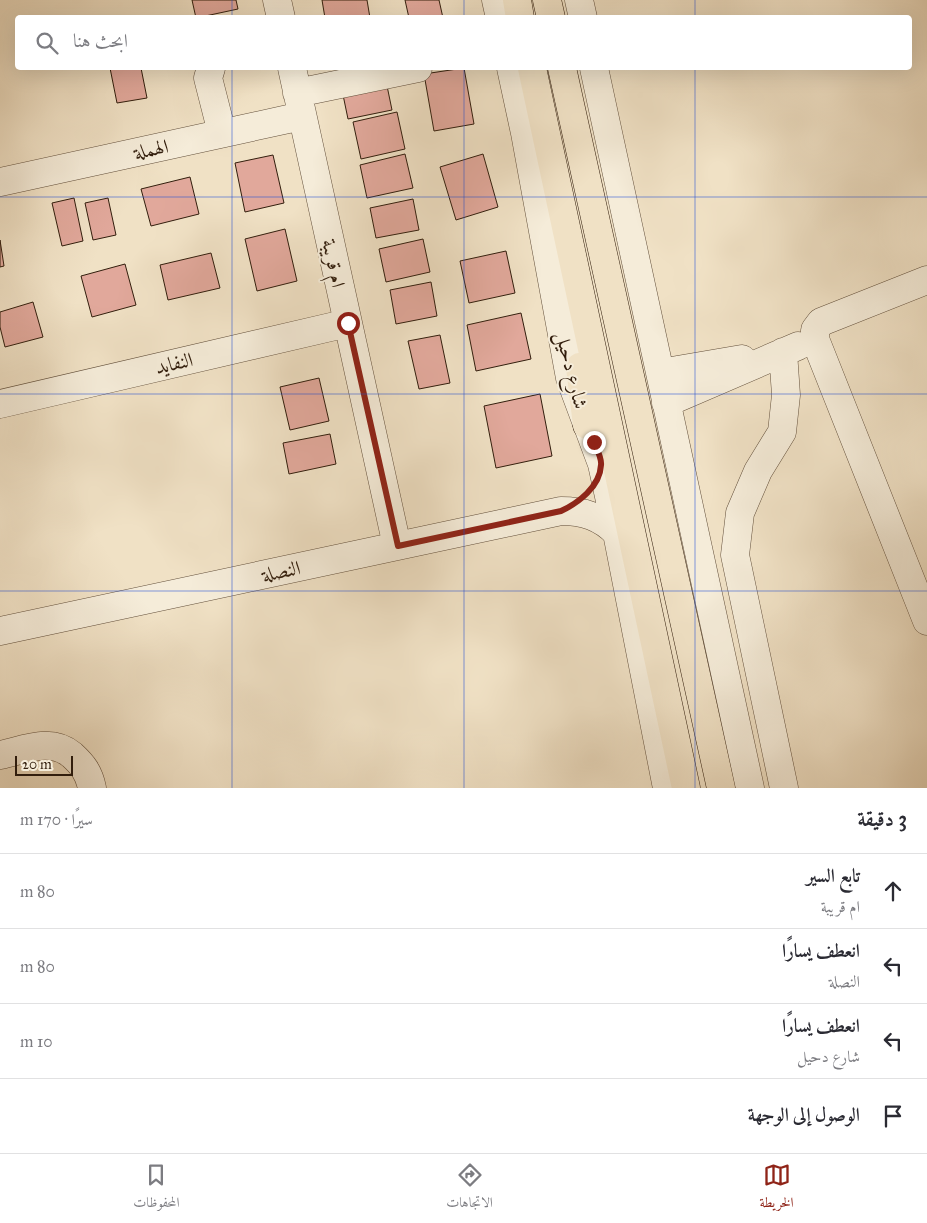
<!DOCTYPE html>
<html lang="ar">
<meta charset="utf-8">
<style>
:root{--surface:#fff;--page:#f2f2f3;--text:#2b2b33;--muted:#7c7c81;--line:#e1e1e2;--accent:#8f2418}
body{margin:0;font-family:"IM FELL Great Primer",Amiri,serif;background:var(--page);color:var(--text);direction:rtl}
.scale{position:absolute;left:15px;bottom:12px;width:58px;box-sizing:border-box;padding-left:5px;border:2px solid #321e0d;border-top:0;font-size:14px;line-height:18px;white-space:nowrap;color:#321e0d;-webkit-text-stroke:4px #f5ecd9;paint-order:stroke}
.stop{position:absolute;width:15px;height:15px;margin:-11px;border:4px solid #8f2418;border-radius:50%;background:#fff}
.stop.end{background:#8f2418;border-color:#fff;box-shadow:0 1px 5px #0008}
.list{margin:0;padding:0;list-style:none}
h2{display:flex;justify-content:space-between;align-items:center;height:65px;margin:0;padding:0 20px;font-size:21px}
h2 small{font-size:16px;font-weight:400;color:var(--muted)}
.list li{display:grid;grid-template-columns:32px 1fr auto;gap:15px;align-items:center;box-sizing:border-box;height:75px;padding:0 20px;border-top:1px solid var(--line)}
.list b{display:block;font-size:19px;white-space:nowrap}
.list p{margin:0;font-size:16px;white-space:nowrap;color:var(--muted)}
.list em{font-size:16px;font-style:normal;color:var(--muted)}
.icon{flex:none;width:28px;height:28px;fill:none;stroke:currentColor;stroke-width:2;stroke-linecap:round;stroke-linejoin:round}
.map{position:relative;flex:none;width:927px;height:788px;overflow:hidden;direction:ltr}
.search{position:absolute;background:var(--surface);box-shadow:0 5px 20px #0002;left:15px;right:15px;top:15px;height:55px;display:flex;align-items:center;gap:12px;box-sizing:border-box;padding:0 18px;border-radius:5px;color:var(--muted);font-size:19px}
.sheet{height:365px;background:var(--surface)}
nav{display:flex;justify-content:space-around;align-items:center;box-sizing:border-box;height:70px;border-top:1px solid var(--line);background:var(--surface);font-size:14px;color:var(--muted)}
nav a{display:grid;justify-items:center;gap:2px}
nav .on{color:var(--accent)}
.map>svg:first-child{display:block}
.building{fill:#e1a89b;stroke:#321e0d}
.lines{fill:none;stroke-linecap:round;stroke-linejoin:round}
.minor-casing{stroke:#624f3b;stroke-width:29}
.major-casing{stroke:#321e0d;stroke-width:29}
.minor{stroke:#f5ecd9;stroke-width:28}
.major{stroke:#f0e1c5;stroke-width:28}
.route{stroke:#8f2418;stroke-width:6}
.grid{fill:none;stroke:#1d4ed8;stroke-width:1;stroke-opacity:0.55}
.labels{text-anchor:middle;stroke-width:4;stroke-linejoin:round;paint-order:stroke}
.street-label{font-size:20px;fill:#321e0d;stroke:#f5ecd9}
</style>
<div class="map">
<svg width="927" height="788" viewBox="0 0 927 788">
<rect width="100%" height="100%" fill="#f0e1c5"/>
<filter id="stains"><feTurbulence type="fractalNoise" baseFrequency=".004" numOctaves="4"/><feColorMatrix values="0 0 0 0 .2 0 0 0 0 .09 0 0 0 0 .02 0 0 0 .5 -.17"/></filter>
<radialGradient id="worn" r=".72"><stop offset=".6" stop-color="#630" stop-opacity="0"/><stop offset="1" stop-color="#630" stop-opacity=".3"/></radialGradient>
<path class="building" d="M192,0H236L238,9L196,18Z
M322,0H367L370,18H325Z
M405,0H439L443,18H409Z
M110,68H141L147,98L117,103Z
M464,68L474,124L434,131L424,74Z
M386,81L392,110L348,119L342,90Z
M397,112L405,149L361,159L353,122Z
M405,154L413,188L367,198L360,165Z
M483,154L498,207L456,220L440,167Z
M273,155L284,203L245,212L235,163Z
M190,177L199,214L151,226L141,189Z
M74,198L83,241L62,246L52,203Z
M108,198L116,235L93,240L85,203Z
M413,199L419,230L376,238L370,208Z
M285,229L297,281L257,291L245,239Z
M423,239L430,272L386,282L379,249Z
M0,240L4,266L0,267Z
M506,251L515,293L469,303L460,261Z
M211,253L220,288L168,300L160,265Z
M125,264L136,305L92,317L81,276Z
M431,282L437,316L396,324L390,290Z
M33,302L43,337L5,347L0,327V312Z
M521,313L531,359L476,371L467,325Z
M440,335L450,383L419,389L408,341Z
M319,378L329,421L290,430L280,387Z
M540,394L552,456L496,468L484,406Z
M330,434L336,464L289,474L283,443Z"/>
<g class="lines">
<g class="minor-casing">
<path id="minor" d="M277,0L281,18
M496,0L500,18
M579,0L583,18
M211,68L208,78L222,133
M292,68L397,546
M511,68L525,133L570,378L602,464L617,533L667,788
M594,68L750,788
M297,93L418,68
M0,182L302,116
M927,280L821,322L815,330V339L927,621
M783,352L786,395L782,432L758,471L740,513L735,555L784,788
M660,373L742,359
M666,403L798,346
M0,404L348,323
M0,631L561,511C584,511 601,517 617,533
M0,755C24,750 51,737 72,755C83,765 89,773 92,788"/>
</g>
<g class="major-casing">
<path id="major" d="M517,0L520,18
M547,0L551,18
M532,68L686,788
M562,68L721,788
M580,367L587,425"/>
</g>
<use href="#minor" class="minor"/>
<use href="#major" class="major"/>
</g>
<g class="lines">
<path class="route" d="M348,323L398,546L561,511C578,503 600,487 601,465C602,459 597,449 594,442"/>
</g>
<path class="grid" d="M232,0V18M464,0V18M695,0V18M232,68V788M464,68V788M695,68V788M0,197H927M0,394H927M0,591H927"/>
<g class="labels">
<g class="street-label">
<text transform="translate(151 149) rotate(-12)" y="7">الهملة</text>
<text transform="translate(334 263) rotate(78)" y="7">ام قريبة</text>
<text transform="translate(174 363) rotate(-13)" y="7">النفايد</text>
<text transform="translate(572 370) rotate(76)" y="7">شارع دحيل</text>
<text transform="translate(281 571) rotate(-12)" y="7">النصلة</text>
</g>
</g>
<rect width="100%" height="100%" filter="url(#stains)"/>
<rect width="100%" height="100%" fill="url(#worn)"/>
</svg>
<div class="scale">20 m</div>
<div class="stop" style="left:348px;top:323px"></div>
<div class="stop end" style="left:594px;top:442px"></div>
<div class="search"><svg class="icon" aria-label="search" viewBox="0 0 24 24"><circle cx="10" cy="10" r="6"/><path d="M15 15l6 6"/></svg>ابحث هنا</div>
</div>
<section class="sheet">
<h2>3 دقيقة<small>سيرًا · 170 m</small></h2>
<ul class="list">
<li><svg class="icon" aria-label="ahead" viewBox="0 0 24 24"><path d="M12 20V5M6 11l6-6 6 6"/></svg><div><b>تابع السير</b><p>ام قريبة</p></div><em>80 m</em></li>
<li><svg class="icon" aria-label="left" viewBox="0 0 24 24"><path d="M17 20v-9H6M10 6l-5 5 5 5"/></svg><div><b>انعطف يسارًا</b><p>النصلة</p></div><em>80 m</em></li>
<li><svg class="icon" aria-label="left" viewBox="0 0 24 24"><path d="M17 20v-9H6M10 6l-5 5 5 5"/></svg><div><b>انعطف يسارًا</b><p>شارع دحيل</p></div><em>10 m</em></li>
<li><svg class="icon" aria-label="arrive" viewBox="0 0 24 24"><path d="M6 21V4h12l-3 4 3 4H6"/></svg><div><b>الوصول إلى الوجهة</b></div></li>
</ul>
</section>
<nav>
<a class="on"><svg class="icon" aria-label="map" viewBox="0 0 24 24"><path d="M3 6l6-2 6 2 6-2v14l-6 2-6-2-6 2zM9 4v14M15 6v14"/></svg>الخريطة</a>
<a><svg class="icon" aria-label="directions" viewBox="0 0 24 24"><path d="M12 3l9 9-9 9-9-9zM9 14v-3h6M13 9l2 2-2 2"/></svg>الاتجاهات</a>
<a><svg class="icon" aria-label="saved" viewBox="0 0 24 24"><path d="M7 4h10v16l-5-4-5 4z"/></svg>المحفوظات</a>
</nav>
